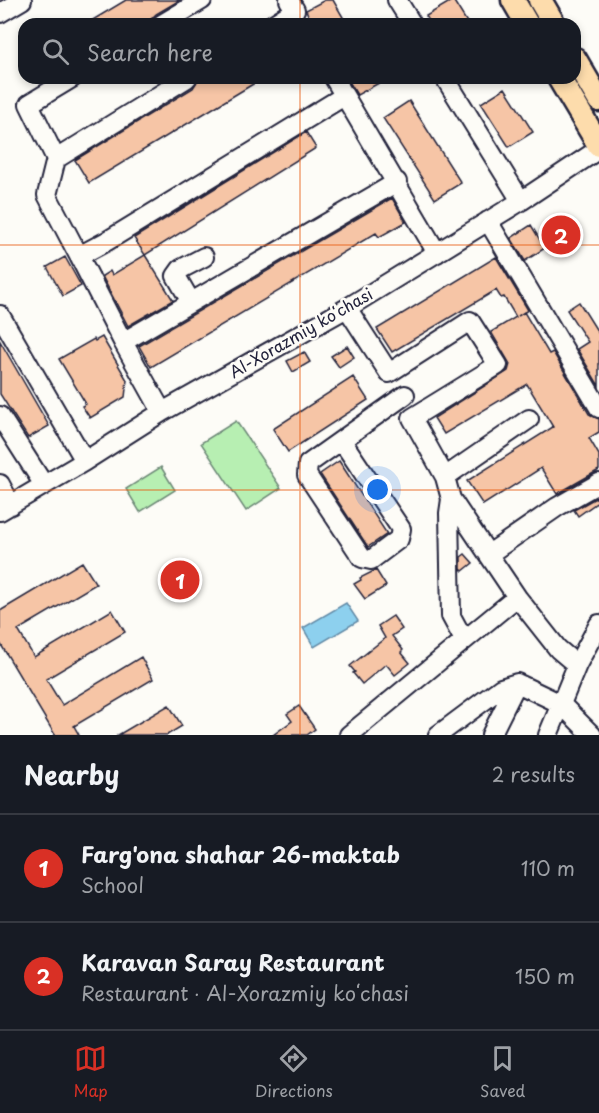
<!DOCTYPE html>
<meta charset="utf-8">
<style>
:root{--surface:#171b24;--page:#242831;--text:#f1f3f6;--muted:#9ea1a6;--line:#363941;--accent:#d93025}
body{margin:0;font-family:"Playpen Sans",sans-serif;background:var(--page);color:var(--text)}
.you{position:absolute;left:378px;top:490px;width:21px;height:21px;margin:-15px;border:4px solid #fff;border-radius:50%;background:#1a73e8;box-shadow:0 0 0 9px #1a73e833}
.badge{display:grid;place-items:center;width:39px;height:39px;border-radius:50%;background:var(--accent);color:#fff;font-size:20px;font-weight:700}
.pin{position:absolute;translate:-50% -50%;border:3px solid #fff;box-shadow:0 2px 6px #0006}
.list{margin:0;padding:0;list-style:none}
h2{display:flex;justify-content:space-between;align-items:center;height:78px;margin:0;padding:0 24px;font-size:26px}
h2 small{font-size:20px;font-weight:400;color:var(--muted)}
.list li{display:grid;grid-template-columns:39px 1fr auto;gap:18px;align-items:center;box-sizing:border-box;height:108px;padding:0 24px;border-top:2px solid var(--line)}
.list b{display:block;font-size:22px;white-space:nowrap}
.list p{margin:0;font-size:20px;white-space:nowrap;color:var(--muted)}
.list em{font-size:20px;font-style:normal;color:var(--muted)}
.icon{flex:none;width:33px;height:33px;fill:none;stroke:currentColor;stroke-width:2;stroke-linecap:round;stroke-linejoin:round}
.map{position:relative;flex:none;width:599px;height:735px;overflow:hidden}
.search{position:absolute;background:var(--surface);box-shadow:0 3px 9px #0003;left:18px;right:18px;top:18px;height:66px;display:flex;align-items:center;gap:15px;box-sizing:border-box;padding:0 21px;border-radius:18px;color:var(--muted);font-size:22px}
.sheet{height:294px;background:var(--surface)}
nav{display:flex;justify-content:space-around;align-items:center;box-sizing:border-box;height:84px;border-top:2px solid var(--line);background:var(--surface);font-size:16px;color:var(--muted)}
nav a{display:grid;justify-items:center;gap:3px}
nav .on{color:var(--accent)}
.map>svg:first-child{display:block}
.green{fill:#b7efb2;stroke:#6c8876;stroke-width:1.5}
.water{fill:#8dd0ee;stroke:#628aa6;stroke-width:1.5}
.building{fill:#f6c5a6;stroke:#22223b;stroke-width:1.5}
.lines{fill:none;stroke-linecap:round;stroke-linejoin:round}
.minor-casing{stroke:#22223b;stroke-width:22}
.major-casing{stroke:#22223b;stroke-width:27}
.minor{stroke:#fdfcf7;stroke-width:18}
.major{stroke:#fddcac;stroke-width:22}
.grid{fill:none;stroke:#e8590c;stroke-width:1.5;stroke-opacity:0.55}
.labels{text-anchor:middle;stroke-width:5;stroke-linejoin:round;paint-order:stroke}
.street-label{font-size:16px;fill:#22223b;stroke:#fdfcf7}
</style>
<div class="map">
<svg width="599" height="735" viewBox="0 0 599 735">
<rect width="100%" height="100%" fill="#fdfcf7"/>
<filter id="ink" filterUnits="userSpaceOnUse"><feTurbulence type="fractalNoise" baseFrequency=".0167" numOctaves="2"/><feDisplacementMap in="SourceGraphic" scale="12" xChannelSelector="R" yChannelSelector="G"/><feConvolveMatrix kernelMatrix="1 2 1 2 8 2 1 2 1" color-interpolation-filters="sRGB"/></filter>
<g filter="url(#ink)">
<path class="green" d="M236,421L281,488L246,511L201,443Z
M161,467L175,490L140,512L126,489Z"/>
<path class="water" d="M346,603L358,621L314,647L303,628Z"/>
<path class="building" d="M126,0H180L156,14L146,24H86Z
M325,0H333L347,24H312L306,10Z
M453,0L468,24H431L426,16Z
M199,78H263L89,183L75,160L193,88Z
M347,78H388L357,95Z
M505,88L533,132L509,147L481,103Z
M409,101L461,183L435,199L383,118Z
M306,132L316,148L145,255L134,238Z
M392,198L406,222L379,237L376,233L151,367L139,346Z
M531,225L545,248L525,261L511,238Z
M145,255L173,300L128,326L102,276L110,271L112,275Z
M65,257L81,286L63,296L47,267Z
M496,257L528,310L518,316L524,312L549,354L553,352L589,414L599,419V432L589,438L599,455V470L557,494L541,468L483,505L467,481L553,427L527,384L444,434L434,418L508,371L510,364L491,332L516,317L504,297L501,298L496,290L392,352L377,329Z
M579,302L599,334V386L577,349L588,342L567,310Z
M102,337L127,380L125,397L90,418L82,406L86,404L59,359L94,339L95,341Z
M0,341L49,426L28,438L0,394Z
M347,346L354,357L339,367L331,356Z
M304,352L310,362L293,372L287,361Z
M353,377L368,400L288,452L273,429Z
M339,461L387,534L368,547L320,474Z
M599,496V501L578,516L574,510Z
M465,554L473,563L463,571L461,569V557Z
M82,562L96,584L18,630L34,657L112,610L125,632L46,679L62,705L141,657L153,679L74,726L79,735H55L0,643V611Z
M376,570L386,586L365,599L354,584L361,580L360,578Z
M393,616L402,629L392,636L403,650L401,652L410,663L395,675L386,664L362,684L353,673L355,672L350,666L385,638L378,626Z
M169,705L182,726L167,735H118Z
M299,706L315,729L307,735H273L292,721L287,714Z"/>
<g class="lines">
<g class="minor-casing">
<path id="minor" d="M397,0L412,24
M0,13L22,0
M162,24L202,0
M273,24L295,10L289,0
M72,78L29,104L56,159L187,78
M334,78L437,253
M445,78L521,201
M56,159L47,195L79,256L107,241L344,96
M488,221L599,408
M79,256L123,342L397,182
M191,302L176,276L181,269L204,257
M347,308L389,373L470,321L498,365L412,418L445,477L451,499L517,597L558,649L577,665
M0,315L85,461
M123,342L162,412
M0,416L44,485
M342,441L401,529L399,539L371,560L362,558L307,475L308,464L405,395
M445,477L529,419
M0,484L11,505
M451,499L449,513L451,616L464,640
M0,511L85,461L162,412L347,308L521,201L599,149
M489,554L557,507L599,483
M349,735L517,597
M438,735L501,688L517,683L561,704L548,735
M491,735L517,683
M592,735L561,704L577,665L599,624"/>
</g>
<g class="major-casing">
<path id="major" d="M513,0L527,24
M540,0L554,24
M575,59L599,100
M559,78L599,145"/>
</g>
<use href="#minor" class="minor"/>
<use href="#major" class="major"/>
</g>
</g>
<path class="grid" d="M300,0V24M300,78V735M0,245H599M0,490H599"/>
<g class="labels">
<g class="street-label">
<text transform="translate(301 333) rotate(-30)" y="6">Al-Xorazmiy koʻchasi</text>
</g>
</g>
</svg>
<div class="you"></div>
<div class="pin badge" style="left:180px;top:580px">1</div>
<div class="pin badge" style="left:561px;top:235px">2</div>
<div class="search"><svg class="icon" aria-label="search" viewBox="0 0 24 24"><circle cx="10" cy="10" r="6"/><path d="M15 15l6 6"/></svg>Search here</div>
</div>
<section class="sheet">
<h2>Nearby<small>2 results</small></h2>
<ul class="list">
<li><span class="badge">1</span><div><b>Farg'ona shahar 26-maktab</b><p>School</p></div><em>110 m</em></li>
<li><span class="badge">2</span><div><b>Karavan Saray Restaurant</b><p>Restaurant · Al-Xorazmiy koʻchasi</p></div><em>150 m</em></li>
</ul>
</section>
<nav>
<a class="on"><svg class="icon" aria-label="map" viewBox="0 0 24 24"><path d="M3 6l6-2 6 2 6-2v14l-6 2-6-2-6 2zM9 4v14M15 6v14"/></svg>Map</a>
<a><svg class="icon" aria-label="directions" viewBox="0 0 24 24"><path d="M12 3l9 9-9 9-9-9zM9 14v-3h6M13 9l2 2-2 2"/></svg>Directions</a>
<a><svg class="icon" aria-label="saved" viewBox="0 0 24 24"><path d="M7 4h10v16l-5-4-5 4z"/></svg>Saved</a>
</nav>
